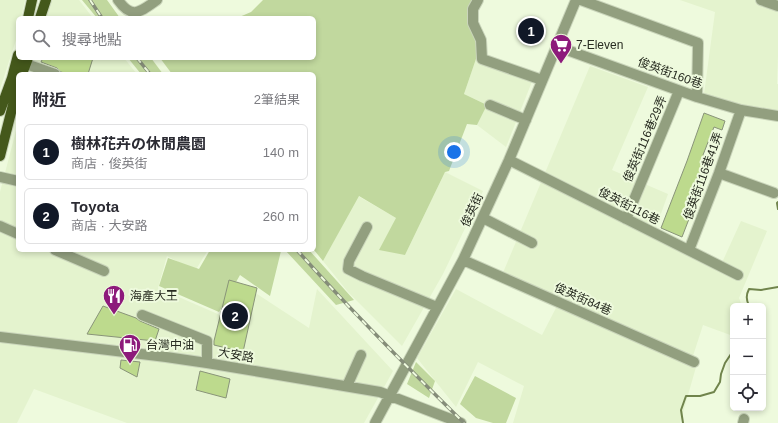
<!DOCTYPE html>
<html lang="zh-TW">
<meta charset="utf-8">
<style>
:root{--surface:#fff;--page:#f2f2f3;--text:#2b2b33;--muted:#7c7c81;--line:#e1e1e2;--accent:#111827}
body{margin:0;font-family:Helvetica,"Noto Sans TC","Noto Sans JP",sans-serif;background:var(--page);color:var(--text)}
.controls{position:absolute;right:12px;bottom:12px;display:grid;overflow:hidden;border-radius:6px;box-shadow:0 2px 6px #0003}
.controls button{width:36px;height:36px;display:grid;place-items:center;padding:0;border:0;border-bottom:1px solid var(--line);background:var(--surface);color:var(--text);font:20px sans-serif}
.you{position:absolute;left:454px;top:152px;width:14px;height:14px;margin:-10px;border:3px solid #fff;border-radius:50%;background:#1a73e8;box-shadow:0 0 0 6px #1a73e833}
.badge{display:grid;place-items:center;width:26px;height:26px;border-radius:50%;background:var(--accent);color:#fff;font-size:13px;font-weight:700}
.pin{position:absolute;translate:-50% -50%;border:2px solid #fff;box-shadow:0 1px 4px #0006}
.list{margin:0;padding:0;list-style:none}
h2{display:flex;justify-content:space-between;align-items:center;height:52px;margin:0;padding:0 16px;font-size:17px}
h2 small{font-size:13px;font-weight:400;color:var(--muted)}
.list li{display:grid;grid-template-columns:26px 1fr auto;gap:12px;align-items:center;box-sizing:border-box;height:56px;margin:0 8px 8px;padding:0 8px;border:1px solid var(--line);border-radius:6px}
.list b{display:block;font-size:15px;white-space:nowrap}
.list p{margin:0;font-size:13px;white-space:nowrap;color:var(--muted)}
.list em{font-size:13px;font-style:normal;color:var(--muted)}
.icon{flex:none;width:22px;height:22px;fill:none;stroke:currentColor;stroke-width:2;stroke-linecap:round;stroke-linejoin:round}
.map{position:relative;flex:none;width:778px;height:423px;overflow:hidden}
.search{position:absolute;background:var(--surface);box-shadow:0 2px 6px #0003;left:16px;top:16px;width:300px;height:44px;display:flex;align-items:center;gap:10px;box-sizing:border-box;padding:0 14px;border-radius:6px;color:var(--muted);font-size:15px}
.panel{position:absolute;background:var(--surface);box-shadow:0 2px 6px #0003;left:16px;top:72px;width:300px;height:180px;border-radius:6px}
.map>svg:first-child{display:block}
.built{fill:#e4f3ce}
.green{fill:#c1d89e}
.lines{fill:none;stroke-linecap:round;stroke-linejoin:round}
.stream{stroke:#70844c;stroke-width:2}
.building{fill:#bdda8d;stroke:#899479}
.minor-casing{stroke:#cad5bb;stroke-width:12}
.major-casing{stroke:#cad5bb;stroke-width:12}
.minor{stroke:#929f7f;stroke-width:10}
.major{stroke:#44581b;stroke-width:10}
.rail-casing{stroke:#858d79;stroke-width:3.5}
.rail{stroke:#eefadd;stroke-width:2;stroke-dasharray:6;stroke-linecap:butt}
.labels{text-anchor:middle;stroke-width:4;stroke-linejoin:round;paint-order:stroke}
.poi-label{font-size:12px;fill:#272b20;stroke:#eefadd;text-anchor:start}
.street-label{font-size:12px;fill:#272b20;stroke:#eefadd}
</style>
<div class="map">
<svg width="778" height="423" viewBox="0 0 778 423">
<rect width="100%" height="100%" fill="#eefadd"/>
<path class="built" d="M0,0H25L21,18H18V34L0,89Z
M51,0H79L93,18H46Z
M680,0H778V56L777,84H778V112L749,108L704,94L715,12Z
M477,56L533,79L506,147L477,125L487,105L464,94Z
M35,58H124L137,74H31Z
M590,66L648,87L612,170L668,194L653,236L720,267L741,221L767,231L739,298L742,306H733V336L703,325L692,359L502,275Z
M18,123V250H208L195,271L167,256L158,288L220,315L234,279L309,328L317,289L393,371L364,423H127L34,389L17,423H0V192Z
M445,172L483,191L443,274L402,346L348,292L323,261L358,196L396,218L405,255Z
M456,289L542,335L558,304L696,367L680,423H513L524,386L478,362L456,407L417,358Z"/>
<path class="green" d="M82,0H107L120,18H97Z
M263,0H473L470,4L469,24L476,41L477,56L464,94L487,105L477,125L467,124L449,171L445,172L405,255L379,250L396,218L359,196L323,261L314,250V74H172L160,58H314V18H237L251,12Z
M128,58H151L163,74H141Z
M210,250H280L281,251L270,296L240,275L219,312L159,286L168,258L199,269Z
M285,250H309L354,300L336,305Z
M416,362L435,381L429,398L407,384Z
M475,376L516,398L506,423H493L476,418L460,404Z"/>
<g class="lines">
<path class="stream" d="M778,202L777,203L778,209
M749,306C746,299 746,295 749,289L761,290L778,287
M683,423L681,410L686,396H700L714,392L720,382L721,374L725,363L733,351"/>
</g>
<path class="building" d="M43,58H93L88,74H68L61,72L57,68L41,62Z
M704,113L725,121L722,130L714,127L703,155L712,158L706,175L682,237L661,228L687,161Z
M229,280L257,288L243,352L214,345V341Z
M103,306L136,318L140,321L159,329L155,341L87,334Z
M121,360L140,362L137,377L120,368Z
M200,371L230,379L226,398L196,390Z"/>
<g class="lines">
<g class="minor-casing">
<path id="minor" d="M118,0C132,20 140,12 157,0
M478,0L473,9V23L481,40L482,59L542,80
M581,0L698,43L697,97
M761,0L778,6
M556,46L697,97L741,110L778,116
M26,64L55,74
M490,105L526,120
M509,160L738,275
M719,173L774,193
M0,177L18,181
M483,218L532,243
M626,219L679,91
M0,226L18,234
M367,227L349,261L348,269L362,276L437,307
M55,250L104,271
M689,250L719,173L741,110
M463,260L694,362
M142,315L207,341V363
M0,337L166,357L207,363L380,392L461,423
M347,386L361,355
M375,423L463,260L509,160L576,0
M743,423L744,419"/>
</g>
<g class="major-casing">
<path id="major" d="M28,18L32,0
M40,18L46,0
M22,74L28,58
M0,111L12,78L18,55
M0,156L18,85"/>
</g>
<use href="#minor" class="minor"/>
<use href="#major" class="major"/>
<g class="rail-casing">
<path id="rail" d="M90,0L102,18
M137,58L150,74
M297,250C350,310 407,367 464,423"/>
</g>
<use href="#rail" class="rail"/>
</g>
<defs>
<g id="supermarket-pin" transform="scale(1.15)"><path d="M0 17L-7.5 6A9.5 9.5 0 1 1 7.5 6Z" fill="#8d1a7b" stroke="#eefadd"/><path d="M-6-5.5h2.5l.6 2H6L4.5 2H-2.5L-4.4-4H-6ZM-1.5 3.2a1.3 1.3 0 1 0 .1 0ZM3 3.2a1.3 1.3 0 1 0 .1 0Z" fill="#fff"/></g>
<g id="restaurant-pin" transform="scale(1.15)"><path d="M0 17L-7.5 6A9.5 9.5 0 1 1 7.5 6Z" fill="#8d1a7b" stroke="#eefadd"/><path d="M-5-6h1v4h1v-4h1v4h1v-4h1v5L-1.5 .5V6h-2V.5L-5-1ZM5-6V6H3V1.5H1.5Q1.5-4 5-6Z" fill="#fff"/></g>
<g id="fuel-pin" transform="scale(1.15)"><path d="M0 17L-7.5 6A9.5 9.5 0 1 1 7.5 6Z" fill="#8d1a7b" stroke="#eefadd"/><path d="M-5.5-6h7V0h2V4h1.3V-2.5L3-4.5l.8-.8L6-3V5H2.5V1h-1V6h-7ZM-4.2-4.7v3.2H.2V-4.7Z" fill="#fff"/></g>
</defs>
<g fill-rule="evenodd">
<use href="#supermarket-pin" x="561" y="45"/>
<use href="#restaurant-pin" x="114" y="296"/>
<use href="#fuel-pin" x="130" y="345"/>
</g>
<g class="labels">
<g class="poi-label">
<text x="576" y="49">7-Eleven</text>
<text x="130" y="300">海產大王</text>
<text x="146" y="349">台灣中油</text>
</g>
<g class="street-label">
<text transform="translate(670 73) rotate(20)" y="4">俊英街160巷</text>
<text transform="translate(645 139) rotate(-67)" y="4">俊英街116巷29弄</text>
<text transform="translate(703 176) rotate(-70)" y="4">俊英街116巷41弄</text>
<text transform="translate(629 206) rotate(27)" y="4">俊英街116巷</text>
<text transform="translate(472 210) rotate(-65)" y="4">俊英街</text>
<text transform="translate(583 299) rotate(24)" y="4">俊英街84巷</text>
<text transform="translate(236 355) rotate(10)" y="4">大安路</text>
</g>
</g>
</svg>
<div class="controls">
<button>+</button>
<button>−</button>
<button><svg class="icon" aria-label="locate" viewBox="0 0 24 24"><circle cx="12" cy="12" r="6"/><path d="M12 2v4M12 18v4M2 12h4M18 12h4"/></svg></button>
</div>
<div class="you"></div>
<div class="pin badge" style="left:531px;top:31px">1</div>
<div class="pin badge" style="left:235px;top:316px">2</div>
<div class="search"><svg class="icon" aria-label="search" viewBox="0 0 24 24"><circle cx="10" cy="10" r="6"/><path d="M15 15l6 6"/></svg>搜尋地點</div>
<section class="panel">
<h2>附近<small>2筆結果</small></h2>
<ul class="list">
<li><span class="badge">1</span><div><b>樹林花卉の休閒農園</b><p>商店 · 俊英街</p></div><em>140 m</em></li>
<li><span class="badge">2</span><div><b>Toyota</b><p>商店 · 大安路</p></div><em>260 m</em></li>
</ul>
</section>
</div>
